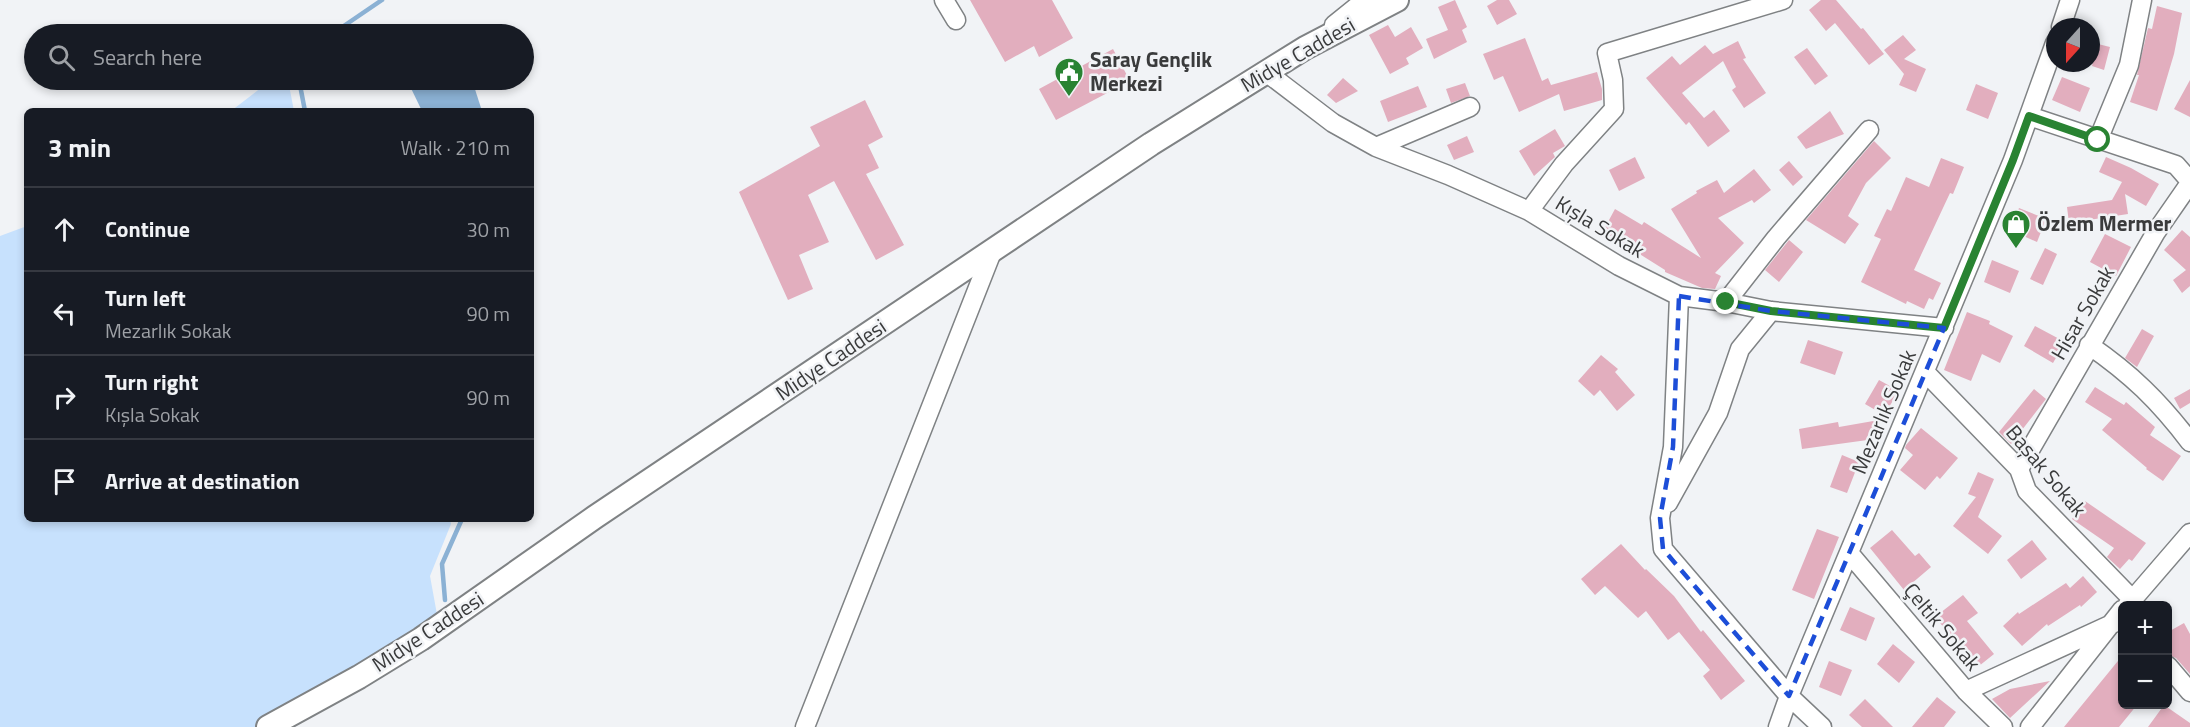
<!DOCTYPE html>
<meta charset="utf-8">
<style>
:root{--surface:#171b24;--page:#242831;--text:#f1f3f6;--muted:#9ea1a6;--line:#363941}
body{margin:0;font-family:"Titillium Web",sans-serif;background:var(--page);color:var(--text)}
.controls{position:absolute;right:18px;bottom:18px;display:grid;overflow:hidden;border-radius:9px;box-shadow:0 3px 9px #0003}
.controls button{width:54px;height:54px;display:grid;place-items:center;padding:0;border:0;border-bottom:2px solid var(--line);background:var(--surface);color:var(--text);font:30px sans-serif}
.compass{position:absolute;left:2046px;top:18px;width:54px;height:54px;border-radius:50%;background:var(--surface);box-shadow:0 3px 9px #0003;rotate:201deg}
.stop{position:absolute;width:18px;height:18px;margin:-14px;border:4px solid #298332;border-radius:50%;background:#fff}
.stop.end{background:#298332;border-color:#fff;box-shadow:0 2px 6px #0008}
.list{margin:0;padding:0;list-style:none}
h2{display:flex;justify-content:space-between;align-items:center;height:78px;margin:0;padding:0 24px;font-size:26px}
h2 small{font-size:20px;font-weight:400;color:var(--muted)}
.list li{display:grid;grid-template-columns:39px 1fr auto;gap:18px;align-items:center;box-sizing:border-box;height:84px;padding:0 24px;border-top:2px solid var(--line)}
.list b{display:block;font-size:22px;white-space:nowrap}
.list p{margin:0;font-size:20px;white-space:nowrap;color:var(--muted)}
.list em{font-size:20px;font-style:normal;color:var(--muted)}
.icon{flex:none;width:33px;height:33px;fill:none;stroke:currentColor;stroke-width:2;stroke-linecap:round;stroke-linejoin:round}
.map{position:relative;flex:none;width:2190px;height:727px;overflow:hidden}
.search{position:absolute;background:var(--surface);box-shadow:0 3px 9px #0003;left:24px;top:24px;width:510px;height:66px;display:flex;align-items:center;gap:15px;box-sizing:border-box;padding:0 21px;border-radius:33px;color:var(--muted);font-size:22px}
.panel{position:absolute;background:var(--surface);box-shadow:0 3px 9px #0003;left:24px;top:108px;width:510px;height:414px;border-radius:9px}
.map>svg:first-child{display:block}
.green{fill:#c7e1fd}
.water{fill:#8bb1d4}
.lines{fill:none;stroke-linecap:round;stroke-linejoin:round}
.stream{stroke:#8bb1d4;stroke-width:4.5}
.building{fill:#e2aebe}
.minor-casing{stroke:#7f8284;stroke-width:21}
.major-casing{stroke:#7f8284;stroke-width:26}
.minor{stroke:#fff;stroke-width:18}
.major{stroke:#fff;stroke-width:22}
.route{stroke:#298332;stroke-width:8}
.marked{fill:none;stroke:#1d4ed8;stroke-width:4.5;stroke-dasharray:12 8;stroke-linejoin:round}
.labels{text-anchor:middle;stroke-width:5;stroke-linejoin:round;paint-order:stroke}
.street-label{font-size:21px;fill:#3a3b3c;stroke:#f1f3f6}
.poi-label{font-size:21px;font-weight:bold;fill:#3a3b3c;stroke:#f1f3f6;text-anchor:start}
</style>
<div class="map">
<svg width="2190" height="727" viewBox="0 0 2190 727">
<rect width="100%" height="100%" fill="#f1f3f6"/>
<path class="green" d="M271,80H288L294,111H231Z
M27,226V519H450L451,524L430,576L438,620L332,685L255,727H0V236Z"/>
<path class="water" d="M407,80H472L482,111H422Z"/>
<g class="lines">
<path class="stream" d="M332,34L382,0
M299,80L305,111
M445,600L442,564L462,519"/>
</g>
<path class="building" d="M970,0H1052L1073,38L1039,57L1034,46L1005,62Z
M1455,0L1467,27L1462,30L1467,42L1434,59L1426,39L1448,30L1438,7Z
M1497,0H1509L1517,14L1497,25L1487,6Z
M1821,0H1836L1861,29L1863,28L1884,54L1869,65L1835,23L1826,31L1809,10Z
M2157,6L2182,13L2174,54L2157,111L2130,102L2139,75H2137L2148,28L2152,29Z
M1388,25L1395,37L1411,27L1423,48L1406,58L1409,64L1390,74L1369,35Z
M1903,35L1916,50L1904,59L1926,69L1916,92L1899,85L1904,74L1884,50Z
M1525,38L1542,81L1548,78L1551,85L1597,72L1602,89V100L1564,111L1559,94L1519,112L1503,76L1494,80L1483,54Z
M1738,41L1746,58L1743,59L1766,93L1744,108L1732,90L1736,87L1723,61L1682,93L1704,118L1714,110L1730,131L1708,147L1689,122L1686,125L1646,78L1672,56L1680,65L1705,45L1713,54Z
M2098,44L2110,47L2104,70L2092,66Z
M1807,48L1828,76L1815,85L1794,57Z
M1113,49L1130,81L1056,120L1039,89Z
M2062,77L2090,88L2080,112L2052,100Z
M1343,78L1358,91L1336,103L1327,95Z
M2190,80V117L2174,109Z
M1465,83L1470,96L1451,103L1446,89Z
M1976,84L1998,93L1988,119L1966,110Z
M1418,86L1427,107L1388,122L1380,101Z
M865,100L883,137L868,145L879,168L866,174L904,245L876,260L834,181L808,195L829,242L799,255L813,289L788,300L739,192L820,146L810,127Z
M1830,111L1844,134L1806,149L1797,137Z
M1555,129L1565,146L1553,153L1555,157L1534,176L1519,151Z
M1467,136L1474,152L1454,160L1447,145Z
M1874,141L1891,158L1866,183L1848,216L1859,224L1845,244L1806,220Z
M1635,157L1645,178L1619,191L1609,170Z
M2106,157L2131,168L2159,184L2146,206L2125,194L2128,214L2069,223L2067,207L2112,200L2122,182L2099,172Z
M1941,158L1964,167L1953,194L1950,193L1914,270L1941,283L1933,300L1929,298L1924,309L1907,301L1906,304L1861,282L1881,239L1874,236L1887,209L1891,211L1906,177L1929,187Z
M1789,161L1803,177L1793,186L1779,170Z
M1754,169L1771,190L1754,203L1752,200L1718,218L1744,243L1715,273L1721,276L1715,289L1702,288L1665,272V270L1603,231L1615,209L1642,225L1644,222L1701,258L1671,209L1697,193L1696,191L1717,180L1724,193Z
M2019,208L2046,219L2037,242L2010,230Z
M2182,230L2190,237V286L2182,293L2173,280L2186,270L2164,250Z
M2105,234L2131,247L2116,276L2090,262Z
M1789,240L1803,252L1779,282L1765,270Z
M2045,248L2057,254L2043,285L2030,279Z
M1992,260L2019,271L2010,293L1984,282Z
M1967,312L1990,321L1989,324L2013,336L2000,363L1982,354L1971,381L1944,370Z
M2035,326L2065,342L2053,363L2024,346Z
M2142,329L2154,336L2137,367L2125,358Z
M1808,340L1843,352L1835,375L1800,363Z
M1601,355L1618,369L1615,372L1635,395L1617,411L1600,390L1594,396L1578,381Z
M1879,380L1899,391L1884,415L1865,404Z
M2095,387L2124,405L2126,402L2155,427L2150,435L2181,456L2163,481L2146,469L2147,468L2102,430L2112,419L2085,402Z
M2034,389L2046,399L2011,444L1999,432Z
M2190,389V403L2180,409L2174,398Z
M1879,420L1882,438L1802,449L1799,429L1838,422L1839,427Z
M1921,428L1958,458L1940,479L1937,476L1925,490L1900,470L1913,455L1905,448L1906,445Z
M1842,455L1859,462L1847,493L1830,487Z
M1978,472L1994,479L1978,517L2002,536L1988,554L1953,526L1976,497L1968,494Z
M2085,501L2146,543L2132,561L2129,559L2120,569L2107,557L2114,548L2072,519Z
M1817,529L1839,537L1814,599L1792,590Z
M1892,530L1915,556L1919,553L1931,567L1904,590L1870,548Z
M2032,540L2047,559L2021,579L2007,560Z
M1621,544L1645,570L1646,569L1674,596L1701,632L1703,630L1745,681L1721,700L1703,676L1710,670L1679,632L1668,640L1646,611L1638,618L1605,586L1595,595L1581,579Z
M2083,576L2097,592L2081,607L2080,605L2048,626L2047,624L2022,646L2003,626L2018,612L2019,614L2066,583L2070,588Z
M1963,595L1978,613L1967,621L1994,654L1979,666L1952,633L1950,635L1935,617Z
M1850,607L1875,618L1866,641L1840,630Z
M2184,623L2190,634V674L2176,658L2168,655V632Z
M1893,644L1915,662L1899,683L1877,664Z
M2122,656V705H2137L2119,727H2064Z
M1829,661L1852,670L1841,696L1819,687Z
M2050,681L2010,718L1992,699L2010,689Z
M1937,697L1956,712L1944,727H1912Z
M1865,699L1893,727H1862L1849,715Z
M2164,705L2190,723V727H2148Z"/>
<g class="lines">
<g class="minor-casing">
<path id="minor" d="M944,0L956,20
M1334,25L1365,0
M2061,27L2070,0
M1266,72L1333,123L1376,147L1448,175L1529,211L1619,266L1679,296L1726,302L1771,311L1944,328
M2029,116L2176,165L2190,181
M2098,140L2129,65L2142,0
M1376,147L1470,107
M1529,211L1564,164L1614,109L1613,80L1607,53L1783,0
M1679,296L1673,447L1660,518L1663,549L1789,696L1822,727
M1726,302L1776,238L1869,130
M2089,345C2131,374 2159,401 2190,442
M1925,372L2019,469L2027,491L2132,599
M2019,469L2156,232L2190,183
M1668,503L1718,413L1740,349L1771,311
M1850,554L1966,691L2003,727
M2127,606L2190,533
M2168,666L2190,692
M1966,691L2114,623
M805,727L992,252
M1778,727L1789,696L2013,160L2055,43
M2030,727L2122,610"/>
</g>
<g class="major-casing">
<path id="major" d="M268,727L359,677L421,639L595,517L1151,144L1305,48L1397,0"/>
</g>
<use href="#minor" class="minor"/>
<use href="#major" class="major"/>
</g>
<g class="lines">
<path class="route" d="M1726,302L1771,311L1944,328L2013,160L2029,116L2098,140"/>
</g>
<path class="marked" d="M1679,296L1771,311L1944,328L1789,696L1663,549L1660,518L1673,447Z"/>
<defs>
<g id="civic-pin" transform="scale(1.5)"><path d="M0 17L-7.5 6A9.5 9.5 0 1 1 7.5 6Z" fill="#298332" stroke="#f1f3f6"/><path d="M-.6-6.5H3V-4.5H.6V-3L4-1V1h2V6H-6V1h2V-1L-.6-3ZM-1.2 2.5V6h2.4V2.5Z" fill="#fff"/></g>
<g id="shop-pin" transform="scale(1.5)"><path d="M0 17L-7.5 6A9.5 9.5 0 1 1 7.5 6Z" fill="#298332" stroke="#f1f3f6"/><path d="M-5-2.5h2.3a2.7 3.5 0 0 1 5.4 0H5L5.5 6h-11ZM-1.5-2.5h3a1.5 2.3 0 0 0-3 0Z" fill="#fff"/></g>
</defs>
<g fill-rule="evenodd">
<use href="#civic-pin" x="1069" y="72"/>
<use href="#shop-pin" x="2016" y="224"/>
</g>
<g class="labels">
<g class="street-label">
<text transform="translate(1298 55) rotate(-30)" y="7">Midye Caddesi</text>
<text transform="translate(1600 227) rotate(31)" y="7">Kışla Sokak</text>
<text transform="translate(2083 313) rotate(-60)" y="7">Hisar Sokak</text>
<text transform="translate(831 360) rotate(-34)" y="7">Midye Caddesi</text>
<text transform="translate(1884 412) rotate(-67)" y="7">Mezarlık Sokak</text>
<text transform="translate(2046 471) rotate(50)" y="7">Başak Sokak</text>
<text transform="translate(1942 627) rotate(50)" y="7">Çeltik Sokak</text>
<text transform="translate(428 632) rotate(-33)" y="7">Midye Caddesi</text>
</g>
<g class="poi-label">
<text x="1090" y="67">Saray Gençlik<tspan x="1090" dy="24">Merkezi</tspan></text>
<text x="2037" y="231">Özlem Mermer</text>
</g>
</g>
</svg>
<div class="controls">
<button>+</button>
<button>−</button>
</div>
<svg class="compass" viewBox="-18 -18 36 36"><path d="M0-13l5 13h-10z" fill="#e53935"/><path d="M0 13l5-13h-10z" fill="#9ea1a6"/></svg>
<div class="stop" style="left:2098px;top:140px"></div>
<div class="stop end" style="left:1726px;top:302px"></div>
<div class="search"><svg class="icon" aria-label="search" viewBox="0 0 24 24"><circle cx="10" cy="10" r="6"/><path d="M15 15l6 6"/></svg>Search here</div>
<section class="panel">
<h2>3 min<small>Walk · 210 m</small></h2>
<ul class="list">
<li><svg class="icon" aria-label="ahead" viewBox="0 0 24 24"><path d="M12 20V5M6 11l6-6 6 6"/></svg><div><b>Continue</b></div><em>30 m</em></li>
<li><svg class="icon" aria-label="left" viewBox="0 0 24 24"><path d="M17 20v-9H6M10 6l-5 5 5 5"/></svg><div><b>Turn left</b><p>Mezarlık Sokak</p></div><em>90 m</em></li>
<li><svg class="icon" aria-label="right" viewBox="0 0 24 24"><path d="M7 20v-9h11M14 6l5 5-5 5"/></svg><div><b>Turn right</b><p>Kışla Sokak</p></div><em>90 m</em></li>
<li><svg class="icon" aria-label="arrive" viewBox="0 0 24 24"><path d="M6 21V4h12l-3 4 3 4H6"/></svg><div><b>Arrive at destination</b></div></li>
</ul>
</section>
</div>
